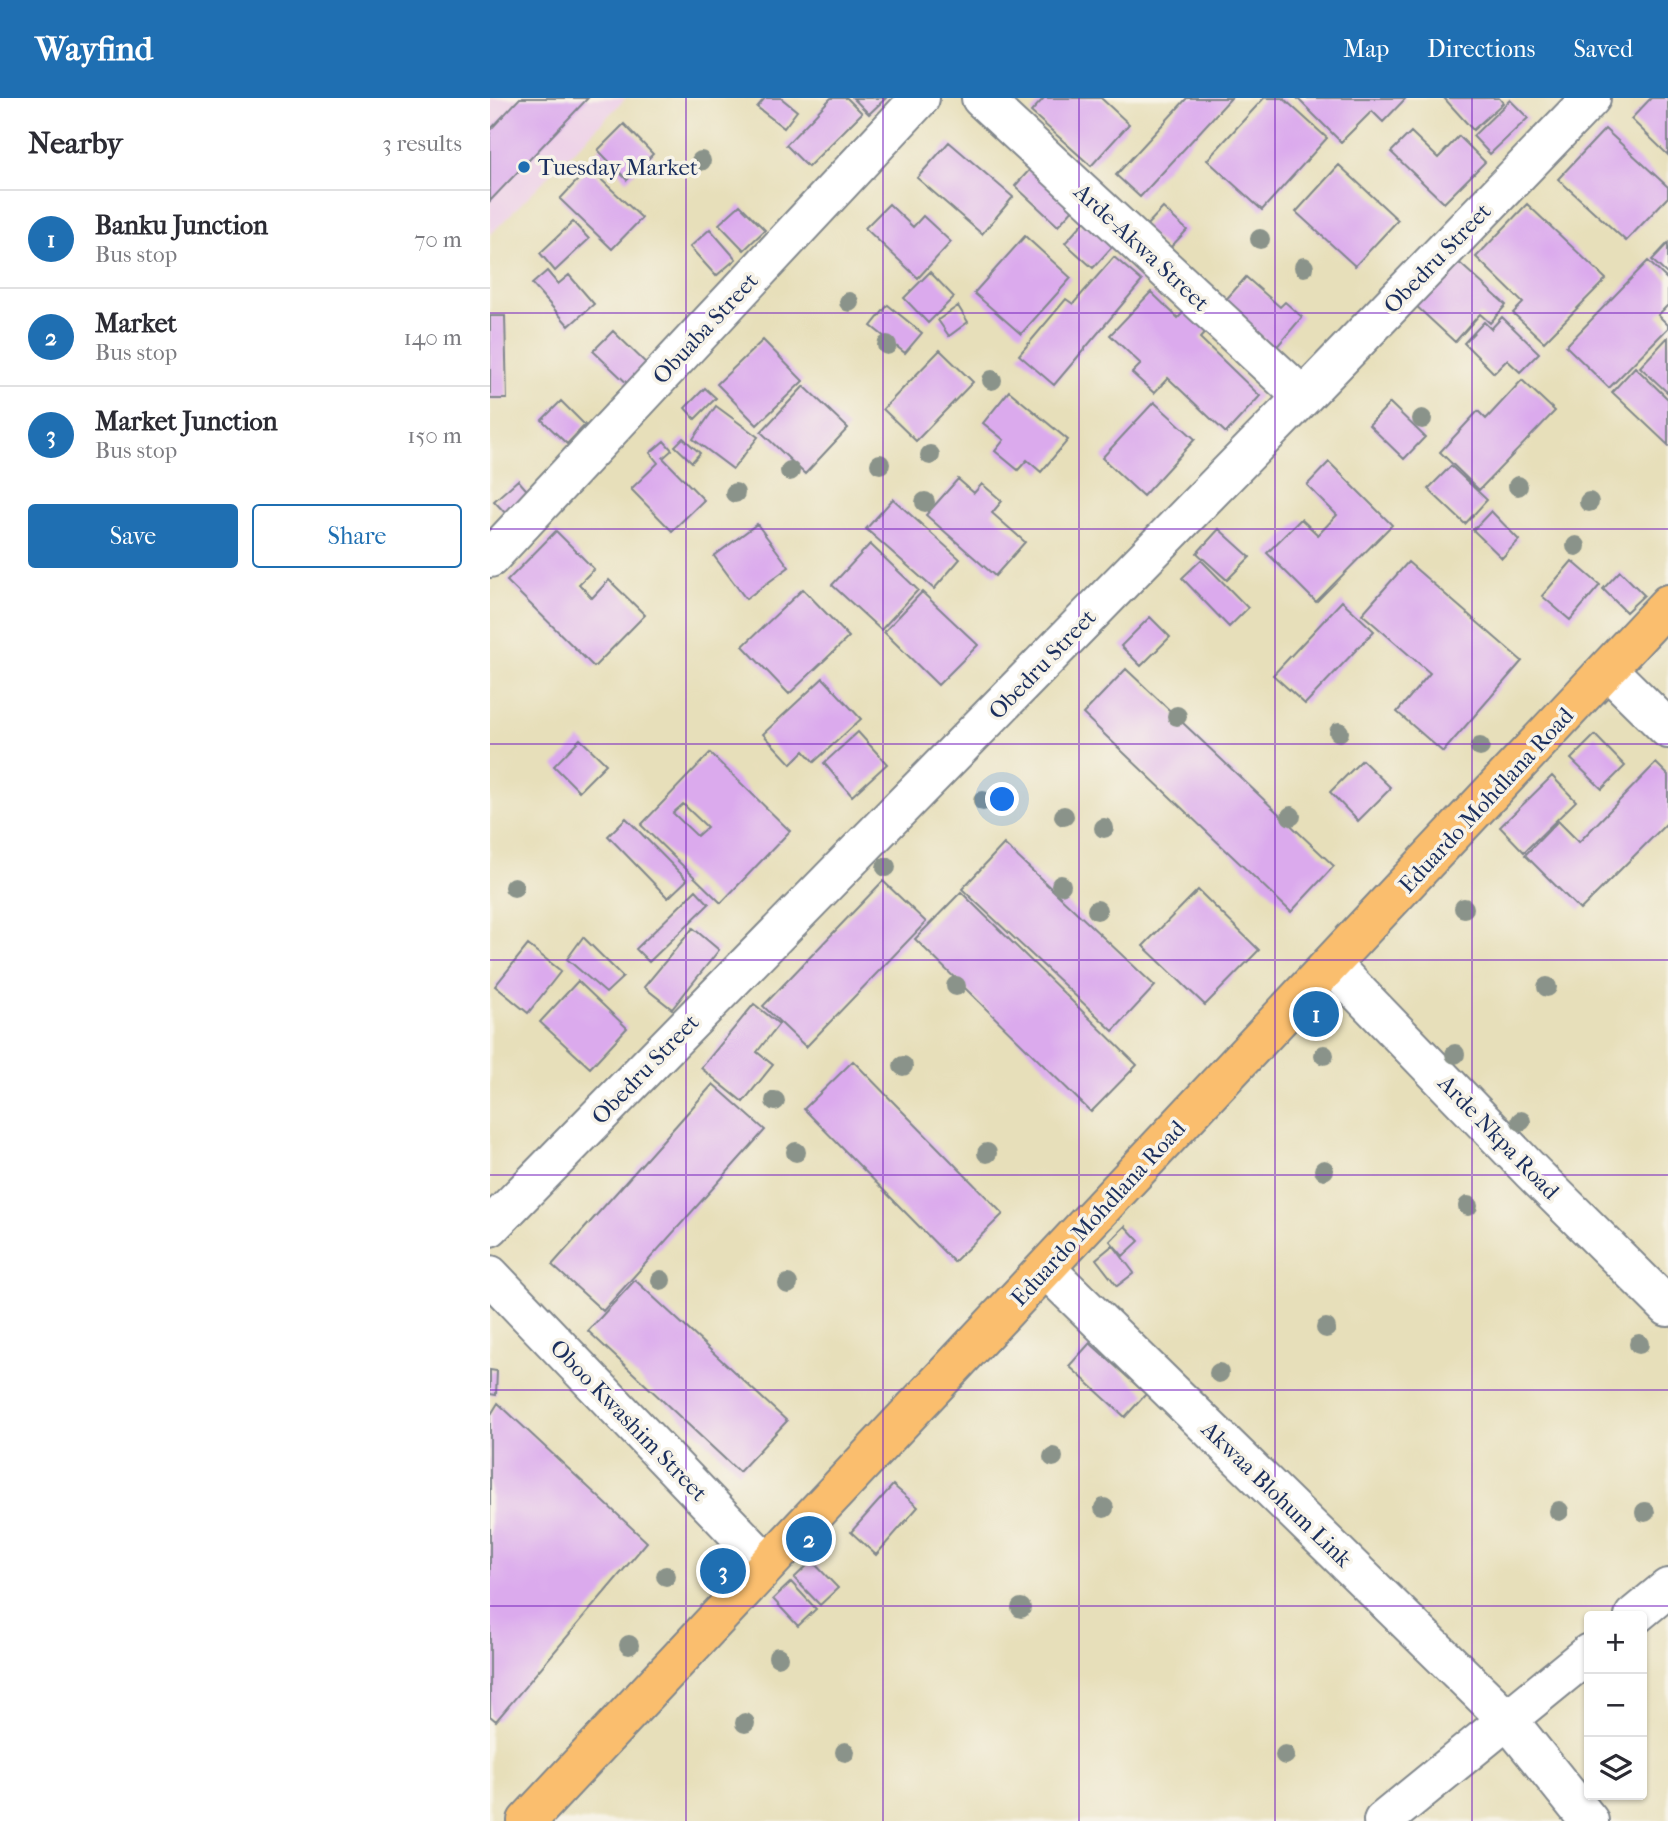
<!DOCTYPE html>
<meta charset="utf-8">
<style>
:root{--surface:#fff;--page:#f7f7f7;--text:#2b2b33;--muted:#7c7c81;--line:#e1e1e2;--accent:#1f6fb2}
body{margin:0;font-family:"IM FELL French Canon",serif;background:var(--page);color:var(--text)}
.controls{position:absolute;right:21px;bottom:21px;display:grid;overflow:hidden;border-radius:7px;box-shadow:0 2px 5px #0004}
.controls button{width:63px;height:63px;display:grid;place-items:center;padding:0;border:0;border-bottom:2px solid var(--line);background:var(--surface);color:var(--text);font:35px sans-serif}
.you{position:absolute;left:513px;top:702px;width:24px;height:24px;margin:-18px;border:5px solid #fff;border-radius:50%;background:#1a73e8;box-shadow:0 0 0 10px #1a73e833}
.badge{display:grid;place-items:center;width:46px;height:46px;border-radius:50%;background:var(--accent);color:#fff;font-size:23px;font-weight:700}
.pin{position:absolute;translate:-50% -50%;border:4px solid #fff;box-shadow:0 2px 7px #0006}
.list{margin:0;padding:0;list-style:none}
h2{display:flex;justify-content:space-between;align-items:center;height:91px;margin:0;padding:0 28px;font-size:30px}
h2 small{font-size:23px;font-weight:400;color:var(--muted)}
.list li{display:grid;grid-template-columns:46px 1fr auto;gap:21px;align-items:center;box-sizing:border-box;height:98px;padding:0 28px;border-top:2px solid var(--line)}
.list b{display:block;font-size:26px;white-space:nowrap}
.list p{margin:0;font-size:23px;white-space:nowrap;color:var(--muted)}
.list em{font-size:23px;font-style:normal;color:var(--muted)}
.actions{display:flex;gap:14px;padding:21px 28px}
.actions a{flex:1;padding:16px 0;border:2px solid var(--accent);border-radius:7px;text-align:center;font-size:24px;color:var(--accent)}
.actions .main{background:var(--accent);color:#fff}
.icon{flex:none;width:38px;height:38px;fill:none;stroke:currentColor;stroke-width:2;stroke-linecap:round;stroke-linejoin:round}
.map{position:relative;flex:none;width:1178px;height:1723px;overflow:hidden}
header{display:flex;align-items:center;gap:42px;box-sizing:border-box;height:98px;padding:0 35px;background:var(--accent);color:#fff}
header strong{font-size:33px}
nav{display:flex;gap:38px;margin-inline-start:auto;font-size:24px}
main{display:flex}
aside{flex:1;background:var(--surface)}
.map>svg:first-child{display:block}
.built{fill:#edd0e8}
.building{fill:#dbaaed;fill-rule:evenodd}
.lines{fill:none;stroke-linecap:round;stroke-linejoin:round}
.minor-casing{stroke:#81878c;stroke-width:42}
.major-casing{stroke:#81878c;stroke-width:42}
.minor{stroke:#fff;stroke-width:38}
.major{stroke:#fabe6e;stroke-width:38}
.tree{fill:#8a938a}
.grid{fill:none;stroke:#7b2cbf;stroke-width:2;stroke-opacity:0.55}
.poi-dot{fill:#1f6fb2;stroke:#f7f3e8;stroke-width:2.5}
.labels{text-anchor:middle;stroke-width:7;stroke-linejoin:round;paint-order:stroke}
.poi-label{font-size:23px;fill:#1b2f5e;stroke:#f7f3e8;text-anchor:start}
.street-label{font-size:23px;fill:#1b2f5e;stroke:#f7f3e8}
</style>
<header>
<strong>Wayfind</strong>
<nav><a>Map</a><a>Directions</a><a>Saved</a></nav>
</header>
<main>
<aside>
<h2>Nearby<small>3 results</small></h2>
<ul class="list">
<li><span class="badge">1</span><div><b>Banku Junction</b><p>Bus stop</p></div><em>70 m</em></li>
<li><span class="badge">2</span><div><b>Market</b><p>Bus stop</p></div><em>140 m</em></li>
<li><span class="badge">3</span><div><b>Market Junction</b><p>Bus stop</p></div><em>150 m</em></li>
</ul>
<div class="actions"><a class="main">Save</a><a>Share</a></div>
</aside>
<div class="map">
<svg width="1178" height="1723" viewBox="0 0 1178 1723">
<rect width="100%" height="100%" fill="#f7f3e8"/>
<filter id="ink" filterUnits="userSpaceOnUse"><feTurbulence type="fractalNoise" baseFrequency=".0143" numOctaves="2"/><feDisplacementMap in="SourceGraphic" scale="14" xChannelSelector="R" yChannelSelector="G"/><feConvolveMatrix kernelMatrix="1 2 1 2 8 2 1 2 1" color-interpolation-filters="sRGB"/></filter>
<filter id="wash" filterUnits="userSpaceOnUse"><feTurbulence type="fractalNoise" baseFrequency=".00686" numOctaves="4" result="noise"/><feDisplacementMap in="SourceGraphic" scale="28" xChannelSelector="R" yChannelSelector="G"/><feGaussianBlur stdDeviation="1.57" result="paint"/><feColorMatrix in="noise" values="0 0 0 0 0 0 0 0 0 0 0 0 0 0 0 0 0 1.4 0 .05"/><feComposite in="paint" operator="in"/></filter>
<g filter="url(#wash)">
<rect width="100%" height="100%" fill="#e7dfba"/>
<path class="built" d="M0,0H136L0,137Z"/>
<g id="blocks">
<path class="building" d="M30,0H98L0,103V32Z
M275,0H291L307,13L294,30L267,9Z
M341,0H357L372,15L318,69L296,47Z
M363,0H396L379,16Z
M554,0H611L639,26L601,68L541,14Z
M697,0H741L650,99L626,77Z
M774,0H793L837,40L772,112L717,62Z
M807,0H916L893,24L882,13L851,44Z
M954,0H1009L1013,5L983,32Z
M1161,0H1178V57L1141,21Z
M1020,2L1038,20L1000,56L983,38Z
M134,26L163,56L137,82L108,52Z
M1115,31L1178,89V99L1136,143L1068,81Z
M921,34L948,60L969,38L995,64L954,105L901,54Z
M459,44L523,99L492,136L427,80Z
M849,67L908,122L865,168L806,114Z
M542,69L585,109L568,128L525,88Z
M99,70L152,120L122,151L70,101Z
M399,106L423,129L433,118L461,144L428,180L375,130Z
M1037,106L1116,181L1054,244L1023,215L1033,205L986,159Z
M250,107L275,132L254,152L229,126Z
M673,110L697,132L678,152L654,130Z
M603,114L631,139L603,170L575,145Z
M83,124L99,141L65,173L50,155Z
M220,131L246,161L226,178L200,149Z
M535,138L581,180L531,236L484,195Z
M1178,145V177L1162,162Z
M624,159L652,183L564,287L529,257L576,201L583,206Z
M964,160L1016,207L1000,225L990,216L965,244L923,205Z
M1158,163L1178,182V207L1168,217L1178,227V230L1119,290L1076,248Z
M57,173L68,186L79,177L104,206L79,228L42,186Z
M440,174L464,199L438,225L414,200Z
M756,179L790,209L795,204L812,219L785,251L733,205Z
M661,194L688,220L705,202L726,223L710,240L770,298L736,335L678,280L664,295L642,275L651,266L620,237Z
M398,207L432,235L415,255L381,228Z
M468,208L478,224L459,238L448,222Z
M0,218H15L17,301H0Z
M1012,219L1049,255L1030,274L1017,262L1004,275L974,245L994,224L1001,231Z
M123,233L161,270L142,290L103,253Z
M1178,239V295L1150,269Z
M273,242L313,283L267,327L227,286Z
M450,252L483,284L426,343L393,311Z
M1145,269L1178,301V347L1122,294Z
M1032,282L1065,313L989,392L950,354L988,313L996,321Z
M314,288L358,330L315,376L271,334Z
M215,290L226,300L205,321L195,310Z
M519,293L578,342L551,374L537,362L528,372L505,353L514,342L493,325Z
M71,303L95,327L77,346L52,322Z
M664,304L705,341L653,398L612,360Z
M900,305L935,339L914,361L879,327Z
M226,308L268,339L243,371L203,341Z
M193,340L210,355L202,364L185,348Z
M174,343L182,352L173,360L214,402L182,433L141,391L168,365L160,355Z
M839,364L902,427L826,504L777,455L811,421L828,437L847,417L817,387Z
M961,368L997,402L975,426L938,391Z
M468,381L484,395L492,386L512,403L502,415L535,444L505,478L436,417Z
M28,382L41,397L18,418L4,403Z
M403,401L470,461L444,491L376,431Z
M1001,413L1029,442L1012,460L983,432Z
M267,426L299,469L256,501L224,458Z
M729,431L760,459L737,482L707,455Z
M66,433L104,471L89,486L102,500L119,482L155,517L104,569L17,483Z
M380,446L428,492L391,532L342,487Z
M711,462L758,510L739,529L692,480Z
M1082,463L1110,487L1080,522L1052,498Z
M918,464L1032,563L953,654L907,614L940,575L872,516Z
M1130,473L1154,497L1136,514L1113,491Z
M313,491L359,539L299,596L253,548Z
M432,494L488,547L448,587L394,534Z
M852,503L884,533L815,606L783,577Z
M660,519L680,539L651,568L631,548Z
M636,571L844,768L801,814L593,616Z
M333,580L371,621L324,664L314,653L301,666L273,636Z
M368,634L397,666L362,698L334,665Z
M1105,637L1135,668L1112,691L1081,661Z
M90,641L116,666L89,693L64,668Z
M220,655L300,733L231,805L151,727ZM193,706L217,729L207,738L183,715Z
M872,662L901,690L868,723L840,694Z
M1166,665L1178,677V724L1090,812L1035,757L1068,723L1089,744Z
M1062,678L1086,703L1034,754L1010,729Z
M136,720L197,782L178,800L118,738Z
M514,746L665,888L623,933L472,791Z
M393,783L436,824L316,949L273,908Z
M206,792L219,806L159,864L146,851Z
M708,792L769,852L715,907L653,848Z
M471,794L647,967L601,1014L425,841Z
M203,830L229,852L182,911L154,889Z
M93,839L133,879L116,895L77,861Z
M38,847L71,873L38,915L5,888Z
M88,883L137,930L100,970L50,924Z
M264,906L289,926L267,954L283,967L253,1004L211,970Z
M363,963L513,1116L464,1164L314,1011Z
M223,986L275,1032L113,1213L62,1167Z
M635,1128L649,1143L633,1158L620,1143Z
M623,1147L644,1175L627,1188L606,1161Z
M145,1182L297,1323L249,1374L98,1233Z
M600,1245L656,1296L635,1319L579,1268Z
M0,1272L7,1273L6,1297L0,1296Z
M8,1305L157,1444L6,1623L0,1618V1318Z
M403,1387L428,1409L386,1457L361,1434Z
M322,1463L348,1490L330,1507L304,1480Z
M301,1484L326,1511L308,1528L283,1501Z"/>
</g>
</g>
<g filter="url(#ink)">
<use href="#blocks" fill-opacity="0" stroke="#81878c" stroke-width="2"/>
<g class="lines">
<g class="minor-casing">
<path id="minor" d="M491,0L813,299
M0,460L430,0
M1118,572L1178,631
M842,867L1042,1074L1178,1209
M0,1129L813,299L1101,0
M556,1171L1018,1622L1099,1723
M0,1177L277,1466
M1144,1518L1178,1490
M893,1723L1099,1555"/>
</g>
<g class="major-casing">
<path id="major" d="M37,1723L1178,506"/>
</g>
<use href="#minor" class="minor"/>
<use href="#major" class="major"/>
</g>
<g class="tree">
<circle cx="211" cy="63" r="10"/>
<circle cx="770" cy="141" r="10"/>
<circle cx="814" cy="169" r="10"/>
<circle cx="359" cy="204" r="10"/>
<circle cx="397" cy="247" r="10"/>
<circle cx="502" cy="282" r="10"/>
<circle cx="932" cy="321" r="10"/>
<circle cx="440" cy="357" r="10"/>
<circle cx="390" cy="366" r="10"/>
<circle cx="300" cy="373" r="10"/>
<circle cx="1028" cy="388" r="10"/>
<circle cx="245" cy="395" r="10"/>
<circle cx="435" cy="404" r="10"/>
<circle cx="1099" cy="404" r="10"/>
<circle cx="1086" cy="448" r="10"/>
<circle cx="687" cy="618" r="10"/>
<circle cx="849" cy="634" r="10"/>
<circle cx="990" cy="649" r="10"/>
<circle cx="493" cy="703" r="10"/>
<circle cx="574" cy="718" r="10"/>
<circle cx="801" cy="718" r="10"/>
<circle cx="614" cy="730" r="10"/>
<circle cx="396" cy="769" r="10"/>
<circle cx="571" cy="787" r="10"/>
<circle cx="24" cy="789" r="10"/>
<circle cx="974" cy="810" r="10"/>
<circle cx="607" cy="812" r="10"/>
<circle cx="466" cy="888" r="10"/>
<circle cx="1057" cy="889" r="10"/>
<circle cx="965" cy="956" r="10"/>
<circle cx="834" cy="957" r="10"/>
<circle cx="413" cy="968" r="10"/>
<circle cx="285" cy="1003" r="10"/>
<circle cx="1031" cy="1023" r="10"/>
<circle cx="306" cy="1054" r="10"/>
<circle cx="497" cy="1055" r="10"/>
<circle cx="834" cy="1072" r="10"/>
<circle cx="978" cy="1108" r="10"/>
<circle cx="171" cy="1182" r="10"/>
<circle cx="298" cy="1186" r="10"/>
<circle cx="836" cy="1230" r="10"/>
<circle cx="1149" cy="1246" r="10"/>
<circle cx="729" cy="1275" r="10"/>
<circle cx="563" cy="1359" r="10"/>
<circle cx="614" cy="1410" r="10"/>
<circle cx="1069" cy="1413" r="10"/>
<circle cx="1155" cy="1414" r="10"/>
<circle cx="176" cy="1478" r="10"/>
<circle cx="531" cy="1510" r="10"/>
<circle cx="139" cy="1547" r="10"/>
<circle cx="288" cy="1559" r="10"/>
<circle cx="255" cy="1625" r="10"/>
<circle cx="355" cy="1654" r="10"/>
<circle cx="795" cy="1657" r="10"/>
</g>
</g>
<path class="grid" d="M196,0V1723M393,0V1723M589,0V1723M785,0V1723M982,0V1723M0,215H1178M0,431H1178M0,646H1178M0,862H1178M0,1077H1178M0,1292H1178M0,1508H1178"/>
<circle class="poi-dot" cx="34" cy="69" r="7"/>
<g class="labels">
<g class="poi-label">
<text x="48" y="77">Tuesday Market</text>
</g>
<g class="street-label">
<text transform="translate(652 149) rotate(43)" y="8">Arde-Akwa Street</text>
<text transform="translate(947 160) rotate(-46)" y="8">Obedru Street</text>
<text transform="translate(215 230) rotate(-47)" y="8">Obuaba Street</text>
<text transform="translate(552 566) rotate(-46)" y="8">Obedru Street</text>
<text transform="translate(996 702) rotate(-47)" y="8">Eduardo Mohdlana Road</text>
<text transform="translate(155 971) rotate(-46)" y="8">Obedru Street</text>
<text transform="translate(1009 1039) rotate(46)" y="8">Arde Nkpa Road</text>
<text transform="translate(608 1115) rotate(-47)" y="8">Eduardo Mohdlana Road</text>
<text transform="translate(139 1322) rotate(46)" y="8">Oboo Kwashim Street</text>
<text transform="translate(787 1396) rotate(44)" y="8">Akwaa Blohum Link</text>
</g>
</g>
</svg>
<div class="controls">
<button>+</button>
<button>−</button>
<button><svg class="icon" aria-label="layers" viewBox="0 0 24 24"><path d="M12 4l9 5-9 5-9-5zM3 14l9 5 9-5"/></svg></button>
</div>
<div class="you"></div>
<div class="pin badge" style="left:826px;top:916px">1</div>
<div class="pin badge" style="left:319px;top:1441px">2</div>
<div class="pin badge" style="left:233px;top:1473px">3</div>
</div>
</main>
